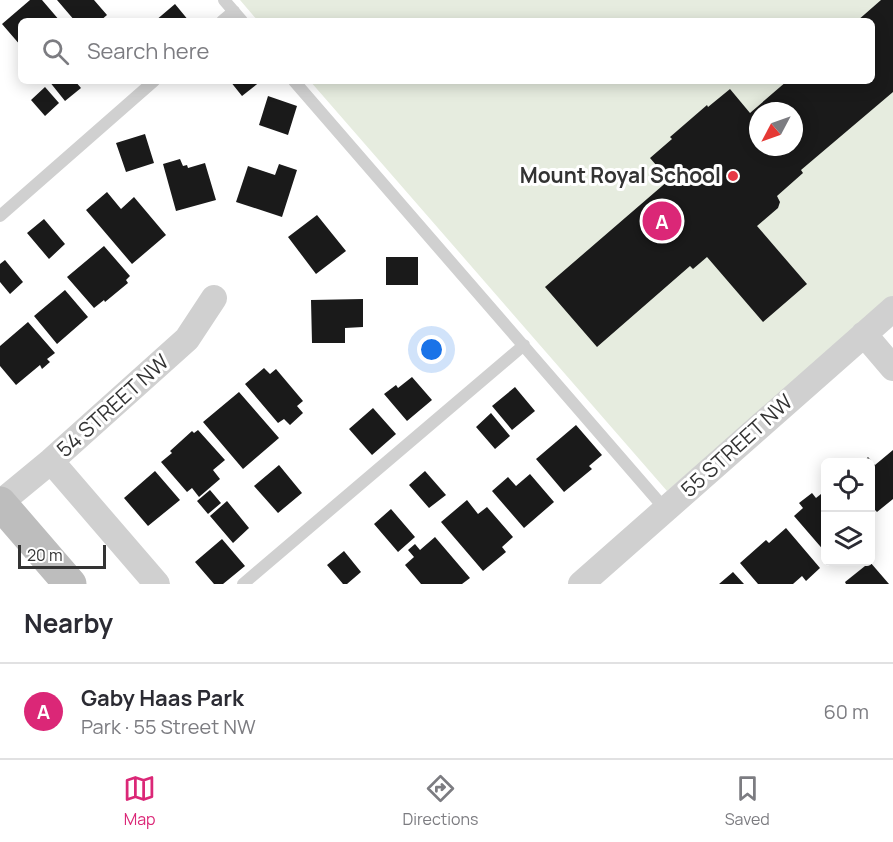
<!DOCTYPE html>
<meta charset="utf-8">
<style>
:root{--surface:#fff;--page:#f7f7f7;--text:#2b2b33;--muted:#7c7c81;--line:#e1e1e2;--accent:#db2777}
body{margin:0;font-family:Manrope,sans-serif;background:var(--page);color:var(--text)}
.controls{position:absolute;right:18px;bottom:18px;display:grid;overflow:hidden;border-radius:9px;box-shadow:0 3px 15px #0003}
.controls button{width:54px;height:54px;display:grid;place-items:center;padding:0;border:0;border-bottom:2px solid var(--line);background:var(--surface);color:var(--text);font:30px sans-serif}
.compass{position:absolute;left:749px;top:102px;width:54px;height:54px;border-radius:50%;background:var(--surface);box-shadow:0 3px 15px #0003;rotate:229deg}
.scale{position:absolute;left:18px;bottom:15px;width:88px;box-sizing:border-box;padding-left:6px;border:3px solid #333;border-top:0;font-size:16px;line-height:21px;white-space:nowrap;color:#333;-webkit-text-stroke:4px #fff;paint-order:stroke}
.you{position:absolute;left:432px;top:350px;width:21px;height:21px;margin:-15px;border:4px solid #fff;border-radius:50%;background:#1a73e8;box-shadow:0 0 0 9px #1a73e833}
.badge{display:grid;place-items:center;width:39px;height:39px;border-radius:50%;background:var(--accent);color:#fff;font-size:20px;font-weight:700}
.pin{position:absolute;translate:-50% -50%;border:3px solid #fff;box-shadow:0 2px 6px #0006}
.list{margin:0;padding:0;list-style:none}
h2{display:flex;justify-content:space-between;align-items:center;height:78px;margin:0;padding:0 24px;font-size:26px}
h2 small{font-size:20px;font-weight:400;color:var(--muted)}
.list li{display:grid;grid-template-columns:39px 1fr auto;gap:18px;align-items:center;box-sizing:border-box;height:96px;padding:0 24px;border-top:2px solid var(--line)}
.list b{display:block;font-size:22px;white-space:nowrap}
.list p{margin:0;font-size:20px;white-space:nowrap;color:var(--muted)}
.list em{font-size:20px;font-style:normal;color:var(--muted)}
.icon{flex:none;width:33px;height:33px;fill:none;stroke:currentColor;stroke-width:2;stroke-linecap:round;stroke-linejoin:round}
.map{position:relative;flex:none;width:893px;height:584px;overflow:hidden}
.search{position:absolute;background:var(--surface);box-shadow:0 3px 15px #0003;left:18px;right:18px;top:18px;height:66px;display:flex;align-items:center;gap:15px;box-sizing:border-box;padding:0 21px;border-radius:9px;color:var(--muted);font-size:22px}
.sheet{height:174px;background:var(--surface)}
nav{display:flex;justify-content:space-around;align-items:center;box-sizing:border-box;height:84px;border-top:2px solid var(--line);background:var(--surface);font-size:16px;color:var(--muted)}
nav a{display:grid;justify-items:center;gap:3px}
nav .on{color:var(--accent)}
.map>svg:first-child{display:block}
.green{fill:#e6ecdf;fill-rule:evenodd}
.building{fill:#1a1a1a;fill-rule:evenodd}
.lines{fill:none;stroke-linecap:round;stroke-linejoin:round}
.lane{stroke:#d0d0d0;stroke-width:12}
.street{stroke:#d0d0d0;stroke-width:26}
.secondary{stroke:#bdbdbd;stroke-width:33}
.poi-dot{fill:#e63946;stroke:#fff;stroke-width:2}
.labels{text-anchor:middle;stroke-width:6;stroke-linejoin:round;paint-order:stroke}
.poi-label{font-size:21px;font-weight:bold;fill:#333;stroke:#fff;text-anchor:end}
.street-label{font-size:21px;fill:#333;stroke:#fff}
</style>
<div class="map">
<svg width="893" height="584" viewBox="0 0 893 584">
<rect width="100%" height="100%" fill="#fff"/>
<path class="green" d="M240,0H893V296L667,491L310,81H872V21H258ZM758,111H794V147H758Z"/>
<path class="building" d="M30,0H42L60,21H21V46L2,24Z
M57,0H94L107,15L100,21H75Z
M881,0H893V92L801,170L803,173L777,196L780,202L778,208L757,226L807,284L763,322L707,257L693,269L690,266L597,347L545,287L669,180L650,158L672,139L670,137L707,105L708,107L730,89L750,113L787,81H872V21H857ZM758,111H794V147H758Z
M175,4L189,21H155Z
M49,81H75L81,88L65,101Z
M230,81H261L242,96Z
M45,87L59,103L45,116L31,100Z
M268,96L297,106L288,135L259,125Z
M145,134L154,163L126,172L116,143Z
M180,159L183,166L187,165L188,168L205,163L216,200L176,211L163,164Z
M279,164L297,170L282,217L236,202L248,166L275,175Z
M107,192L121,209L134,197L166,235L132,264L86,210Z
M317,215L346,251L316,274L288,237Z
M44,219L65,244L49,259L27,233Z
M104,246L130,276L126,280L128,283L105,302L104,300L94,308L67,277Z
M386,257H418V285H386Z
M5,260L23,282L10,294L0,282V264Z
M65,290L88,317L57,344L34,316Z
M363,299V327L345,328V343H312L311,300Z
M28,322L55,353L47,359L50,362L42,369L40,365L16,385L0,366V346Z
M264,368L270,374L276,369L303,401L297,406L303,413L290,425L284,419L278,423L245,384Z
M412,377L432,400L407,421L384,394L396,385L398,388Z
M515,387L535,411L512,430L492,406Z
M239,392L279,438L243,469L203,422Z
M373,408L396,434L372,455L349,429Z
M491,413L510,436L495,449L476,427Z
M576,425L602,455L589,466L592,469L564,492L536,459Z
M198,430L225,460L213,470L220,479L199,497L192,488L187,492L161,462L172,453L170,451L192,431L194,433Z
M893,450V499L877,512L870,505V463H862L868,457L875,465Z
M279,465L302,493L278,513L254,486Z
M155,471L180,500L148,526L124,498Z
M425,471L446,495L429,508L409,485Z
M530,474L554,502L524,528L492,491L508,477L516,486Z
M210,490L221,503L208,514L197,501Z
M826,490V553L794,516L803,508L799,503L812,493L816,498Z
M467,500L478,514L487,507L513,537L502,547L506,552L483,571L441,522Z
M227,501L249,528L233,543L210,516Z
M391,509L415,537L398,552L374,524Z
M786,528L820,568L806,581L802,576L793,584H758L740,563L766,540L769,543Z
M435,537L470,578L462,584H421L405,565L414,557L408,550L415,544L420,550Z
M222,539L245,566L223,584H214L195,562Z
M344,551L361,572L347,584H343L327,565Z
M870,562L889,584H846L845,582Z
M733,572L744,584H719Z"/>
<g class="lines">
<path class="lane" d="M224,0L242,21
M222,21L234,11
M294,81L665,509
M0,216L154,81
M243,584L524,345"/>
<path class="street" d="M864,334L893,368
M51,461L157,584
M0,503L51,461L187,339L214,298
M581,584L893,309"/>
<path class="secondary" d="M0,503L70,584"/>
</g>
<circle class="poi-dot" cx="733" cy="176" r="6"/>
<g class="labels">
<g class="poi-label">
<text x="721" y="183">Mount Royal School</text>
</g>
<g class="street-label">
<text transform="translate(113 406) rotate(-42)" y="7">54 STREET NW</text>
<text transform="translate(737 446) rotate(-42)" y="7">55 STREET NW</text>
</g>
</g>
</svg>
<div class="controls">
<button><svg class="icon" aria-label="locate" viewBox="0 0 24 24"><circle cx="12" cy="12" r="6"/><path d="M12 2v4M12 18v4M2 12h4M18 12h4"/></svg></button>
<button><svg class="icon" aria-label="layers" viewBox="0 0 24 24"><path d="M12 4l9 5-9 5-9-5zM3 14l9 5 9-5"/></svg></button>
</div>
<svg class="compass" viewBox="-18 -18 36 36"><path d="M0-13l5 13h-10z" fill="#e53935"/><path d="M0 13l5-13h-10z" fill="#7c7c81"/></svg>
<div class="scale">20 m</div>
<div class="you"></div>
<div class="pin badge" style="left:662px;top:221px">A</div>
<div class="search"><svg class="icon" aria-label="search" viewBox="0 0 24 24"><circle cx="10" cy="10" r="6"/><path d="M15 15l6 6"/></svg>Search here</div>
</div>
<section class="sheet">
<h2>Nearby<small></small></h2>
<ul class="list">
<li><span class="badge">A</span><div><b>Gaby Haas Park</b><p>Park · 55 Street NW</p></div><em>60 m</em></li>
</ul>
</section>
<nav>
<a class="on"><svg class="icon" aria-label="map" viewBox="0 0 24 24"><path d="M3 6l6-2 6 2 6-2v14l-6 2-6-2-6 2zM9 4v14M15 6v14"/></svg>Map</a>
<a><svg class="icon" aria-label="directions" viewBox="0 0 24 24"><path d="M12 3l9 9-9 9-9-9zM9 14v-3h6M13 9l2 2-2 2"/></svg>Directions</a>
<a><svg class="icon" aria-label="saved" viewBox="0 0 24 24"><path d="M7 4h10v16l-5-4-5 4z"/></svg>Saved</a>
</nav>
